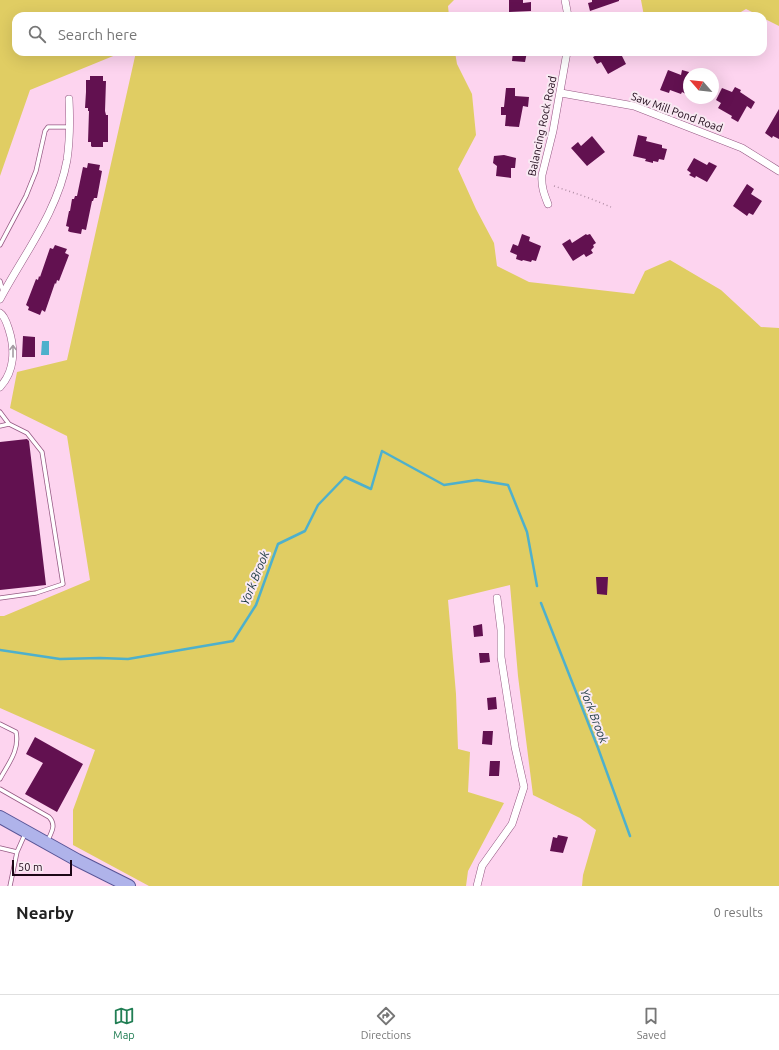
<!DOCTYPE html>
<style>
:root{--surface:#fff;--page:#f2f2f2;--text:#222;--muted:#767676;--line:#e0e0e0;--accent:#217e54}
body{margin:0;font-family:Ubuntu,sans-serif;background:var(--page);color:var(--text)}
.compass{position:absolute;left:683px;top:68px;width:36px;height:36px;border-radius:50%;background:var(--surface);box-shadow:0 4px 16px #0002;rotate:298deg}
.scale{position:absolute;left:12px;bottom:10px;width:60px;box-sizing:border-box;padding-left:4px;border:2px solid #1c0616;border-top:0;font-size:11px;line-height:14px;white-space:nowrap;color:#1c0616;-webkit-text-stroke:3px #f9eaf3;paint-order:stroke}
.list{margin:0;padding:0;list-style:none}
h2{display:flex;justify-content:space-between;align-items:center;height:52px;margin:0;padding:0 16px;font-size:17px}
h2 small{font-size:13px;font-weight:400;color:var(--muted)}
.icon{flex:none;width:22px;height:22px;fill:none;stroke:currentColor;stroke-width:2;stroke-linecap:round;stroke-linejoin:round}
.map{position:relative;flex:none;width:779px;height:886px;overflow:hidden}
.search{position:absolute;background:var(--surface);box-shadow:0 4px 16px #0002;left:12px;right:12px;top:12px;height:44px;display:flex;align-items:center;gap:10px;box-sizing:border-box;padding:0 14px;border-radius:12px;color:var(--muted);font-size:15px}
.sheet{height:108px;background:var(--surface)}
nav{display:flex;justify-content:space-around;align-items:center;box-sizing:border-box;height:56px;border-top:1px solid var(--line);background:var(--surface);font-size:11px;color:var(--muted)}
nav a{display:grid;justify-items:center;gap:2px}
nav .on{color:var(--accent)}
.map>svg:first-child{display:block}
.green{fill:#e0cd63}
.water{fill:#4eb0cc}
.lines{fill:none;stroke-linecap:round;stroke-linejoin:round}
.stream{stroke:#4eb0cc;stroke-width:2.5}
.building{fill:#621150}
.service-casing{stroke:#955983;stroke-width:5}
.minor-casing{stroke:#955983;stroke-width:8}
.primary-casing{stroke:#595597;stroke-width:14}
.path{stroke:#b18ea5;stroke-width:1.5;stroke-dasharray:1 3;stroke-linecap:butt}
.service{stroke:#fff;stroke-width:3.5}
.minor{stroke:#fff;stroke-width:7}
.primary{stroke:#afb3ea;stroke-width:12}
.oneway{stroke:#a49ba2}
.labels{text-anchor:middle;stroke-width:4;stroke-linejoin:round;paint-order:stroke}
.street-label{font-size:11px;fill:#1c0616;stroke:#f9eaf3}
.water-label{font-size:12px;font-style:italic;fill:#193740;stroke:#f9eaf3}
</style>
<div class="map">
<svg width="779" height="886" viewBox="0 0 779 886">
<rect width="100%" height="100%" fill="#fdd4ef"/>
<path class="green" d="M0,0H454L448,6L449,16H16V52H123L30,90L0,176Z
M641,0H779V26L763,18V16H760L746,9L734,16H644Z
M136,52H455L457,64L472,94L476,135L458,169L476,209L494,243L497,266L529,282L634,294L645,271L670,260L721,290L761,327L779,328V886H582L583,875L596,830L580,818L533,795L518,676L510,585L448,600L456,694L458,749L470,752L468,792L504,803L468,871L466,886H149L73,845V810L95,750L0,708V616H4L90,580L67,436L10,408L17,372L67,360Z"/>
<path class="water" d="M42,341H49V355H41Z"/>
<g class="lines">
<path class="stream" d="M541,603L598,748L630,836
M0,650L60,659L100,658L128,659L233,641L256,605L278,544L305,531L318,505L345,477L371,489L382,451L444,485L477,480L508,485L527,532L537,586"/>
</g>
<path class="building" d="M509,0H523V3L531,2V11L509,12Z
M592,0H619V1L590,11L588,3L592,2Z
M513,52H527L525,62L512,61Z
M602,52H620L626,64L608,74L601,62L597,64L593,57Z
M668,70L681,75L682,70L689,72L687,78H689V86L686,94L682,92L681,94L670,90L669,93L660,90Z
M90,76H103V81H106L105,111L106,115H108V142H103V147H92L91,146V142H88L89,111H88V108H85L86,92V80H90Z
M735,87L741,90L740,92L755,102L751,109L747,106L738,122L731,118L732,116L718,108L721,103L716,100L722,88L732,92Z
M506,88H515V96L529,97L528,107L523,106L519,127L505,126L506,115H501V107H504Z
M779,109V139L773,136L772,138L765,133Z
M638,135L647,137L646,141L662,145V148L667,149L664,160L659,159L658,162L653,161V163L645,161L646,159L633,156Z
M592,136L605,152L587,166L571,148L578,142L581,146Z
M504,155L516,158L515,168H511V178L496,176L497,166L493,163L494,156Z
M694,158L707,165L709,162L717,166L707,182L696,176L695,178L689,175L691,173L687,170Z
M88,163L100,165L99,170L102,171L97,198H94L93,201H92L86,230L82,229L81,234L70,232L68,231L69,227L66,226L69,211H70L72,199H74L75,196H77L83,167L87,168Z
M747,184L754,189L751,194L762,201L753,215L749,213L747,216L733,206Z
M522,234L530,237L529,241L541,246L536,261L532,260L531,262L523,260L522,261L516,259L517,255L510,252L513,244L518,246Z
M586,234L587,235L590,234L596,243L593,245L594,247L591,250L593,253L586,257L584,254L573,261L562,244L570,239L572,243Z
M55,245L67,249L65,253L69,255L59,281L57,280L56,284L55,283L45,312L42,310L40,315L28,310L29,307L26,305L36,279L38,280L39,276L40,277L50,248L53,249Z
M23,336L35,337V357H22Z
M27,439L29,441L46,585L0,590V442Z
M596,577H608L607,595L597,594Z
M482,624L483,636L474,637L473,626Z
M479,653H489L490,662L480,663Z
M496,697L497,709L488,710L487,698Z
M483,731H493L492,745L482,744Z
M35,737L83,764L57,812L25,794L43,763L26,754Z
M490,761H500L499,776H489Z
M558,835L568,837L563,853L550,851L553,837L557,838Z"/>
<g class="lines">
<g class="service-casing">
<path id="service" d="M0,245L26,196L36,171L45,131L48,127H70
M0,281L3,292
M0,412L9,424L0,426
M0,598L36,593L63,584L42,452L27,433L9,424
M0,724L16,732C20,750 8,764 0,779
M0,789L49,817C57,825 51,833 47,842
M0,848L17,852L25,834
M10,886L17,852"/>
</g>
<g class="minor-casing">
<path id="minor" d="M565,0L568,16
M561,93L634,106L742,148L779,171
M548,204C544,194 541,186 542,175L553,131L567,52
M0,299C24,254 58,211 67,160C70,140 70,119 69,99
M0,313C5,316 7,324 9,330C15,349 15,371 0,387
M477,886L482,866L512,824L524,787L515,747L501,657V630L497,598"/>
</g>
<g class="primary-casing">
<path id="primary" d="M0,817L77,860L129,886"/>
</g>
<path class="path" d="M554,186L589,198L611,207"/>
<use href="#service" class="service"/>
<use href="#minor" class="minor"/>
<use href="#primary" class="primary"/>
</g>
<defs><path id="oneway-shaft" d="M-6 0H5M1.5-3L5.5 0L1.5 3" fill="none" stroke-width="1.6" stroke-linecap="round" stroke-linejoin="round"/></defs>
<use class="oneway" href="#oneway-shaft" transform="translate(13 351) rotate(-90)"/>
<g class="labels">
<g class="street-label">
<text transform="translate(677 112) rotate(20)" y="4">Saw Mill Pond Road</text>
<text transform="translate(542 126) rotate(-78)" y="4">Balancing Rock Road</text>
</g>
<g class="water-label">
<text transform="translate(255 578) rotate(-68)" y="4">York Brook</text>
<text transform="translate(594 716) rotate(69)" y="4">York Brook</text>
</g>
</g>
</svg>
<svg class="compass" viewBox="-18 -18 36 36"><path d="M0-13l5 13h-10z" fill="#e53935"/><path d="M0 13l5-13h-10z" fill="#767676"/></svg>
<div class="scale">50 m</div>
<div class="search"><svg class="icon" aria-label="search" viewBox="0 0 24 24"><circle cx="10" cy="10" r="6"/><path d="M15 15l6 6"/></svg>Search here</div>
</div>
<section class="sheet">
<h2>Nearby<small>0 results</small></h2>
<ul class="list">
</ul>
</section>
<nav>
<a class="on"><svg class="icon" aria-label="map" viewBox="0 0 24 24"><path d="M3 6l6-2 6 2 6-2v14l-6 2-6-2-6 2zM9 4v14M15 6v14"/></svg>Map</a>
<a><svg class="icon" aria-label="directions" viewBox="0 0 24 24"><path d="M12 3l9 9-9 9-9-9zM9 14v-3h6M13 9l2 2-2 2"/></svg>Directions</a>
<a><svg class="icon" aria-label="saved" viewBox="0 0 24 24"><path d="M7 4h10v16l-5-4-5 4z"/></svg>Saved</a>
</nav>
